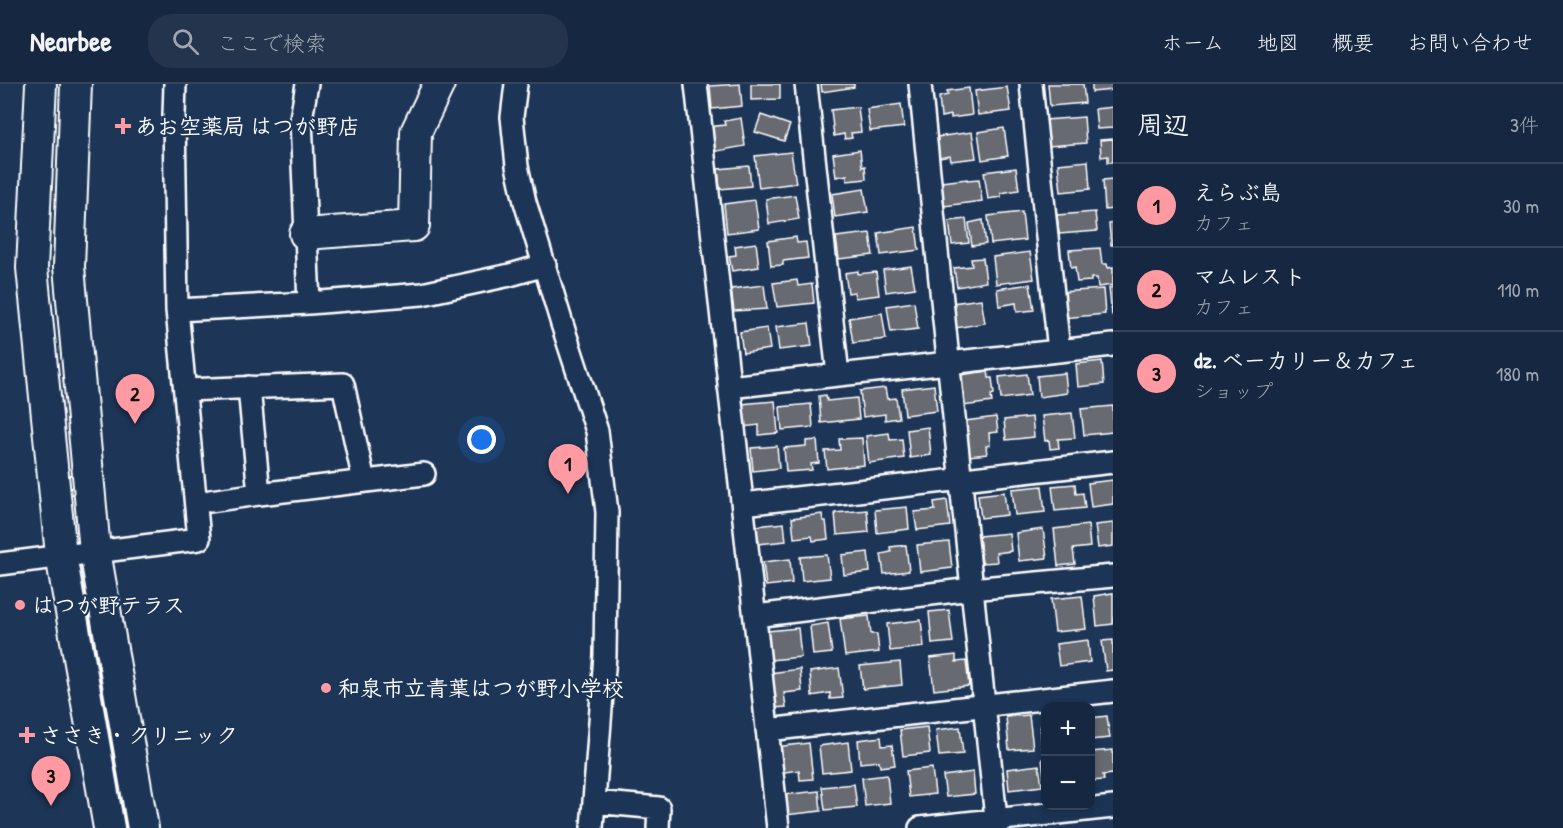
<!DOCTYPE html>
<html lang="ja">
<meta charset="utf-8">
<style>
:root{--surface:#162841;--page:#23344c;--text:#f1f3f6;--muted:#9ea6b1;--line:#35445a;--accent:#ff9aa2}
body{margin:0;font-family:"Patrick Hand","Klee One",sans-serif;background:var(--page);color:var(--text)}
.controls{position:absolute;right:18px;bottom:18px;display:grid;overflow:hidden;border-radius:12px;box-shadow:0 3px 9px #0003}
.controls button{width:54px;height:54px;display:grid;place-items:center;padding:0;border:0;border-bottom:2px solid var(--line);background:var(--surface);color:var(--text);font:30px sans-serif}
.you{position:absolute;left:482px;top:356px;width:21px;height:21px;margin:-15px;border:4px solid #fff;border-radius:50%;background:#1a73e8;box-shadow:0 0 0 9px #1a73e833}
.badge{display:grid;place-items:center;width:39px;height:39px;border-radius:50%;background:var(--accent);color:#111;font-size:20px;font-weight:700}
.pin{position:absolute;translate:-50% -50px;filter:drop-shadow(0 2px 3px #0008)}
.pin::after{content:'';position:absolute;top:32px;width:21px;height:18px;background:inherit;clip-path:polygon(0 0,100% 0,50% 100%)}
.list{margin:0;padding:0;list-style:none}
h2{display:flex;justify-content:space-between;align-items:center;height:78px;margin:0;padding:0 24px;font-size:26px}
h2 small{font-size:20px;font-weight:400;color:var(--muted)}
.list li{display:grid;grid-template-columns:39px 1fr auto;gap:18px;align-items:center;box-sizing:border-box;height:84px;padding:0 24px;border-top:2px solid var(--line)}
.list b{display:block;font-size:22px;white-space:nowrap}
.list p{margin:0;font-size:20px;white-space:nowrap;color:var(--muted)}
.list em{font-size:20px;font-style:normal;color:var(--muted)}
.icon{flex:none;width:33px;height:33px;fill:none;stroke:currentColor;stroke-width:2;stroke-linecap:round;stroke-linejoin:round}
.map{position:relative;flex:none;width:1113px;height:744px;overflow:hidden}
header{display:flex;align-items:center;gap:36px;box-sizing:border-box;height:84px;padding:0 30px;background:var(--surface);border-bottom:2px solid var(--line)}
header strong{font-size:28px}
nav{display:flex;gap:33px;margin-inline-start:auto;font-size:21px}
.search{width:420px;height:54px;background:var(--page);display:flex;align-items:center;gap:15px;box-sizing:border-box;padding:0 21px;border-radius:24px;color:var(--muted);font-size:22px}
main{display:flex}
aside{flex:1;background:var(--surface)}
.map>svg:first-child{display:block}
.building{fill:#676a71;stroke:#fff;stroke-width:1.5}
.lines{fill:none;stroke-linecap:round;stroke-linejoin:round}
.street-casing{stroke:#fff;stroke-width:26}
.secondary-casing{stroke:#fff;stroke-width:34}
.street{stroke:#1d3557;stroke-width:21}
.secondary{stroke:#1d3557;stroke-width:30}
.poi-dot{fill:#ff9aa2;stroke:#1d3557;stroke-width:2}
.labels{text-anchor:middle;stroke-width:4.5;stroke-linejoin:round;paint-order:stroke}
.poi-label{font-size:22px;font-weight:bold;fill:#fff;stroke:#1d3557;text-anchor:start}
</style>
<header>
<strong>Nearbee</strong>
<div class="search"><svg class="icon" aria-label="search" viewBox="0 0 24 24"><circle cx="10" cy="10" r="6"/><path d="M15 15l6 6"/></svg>ここで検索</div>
<nav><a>ホーム</a><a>地図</a><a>概要</a><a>お問い合わせ</a></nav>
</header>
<main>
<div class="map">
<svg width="1113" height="744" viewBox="0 0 1113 744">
<rect width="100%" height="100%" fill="#1d3557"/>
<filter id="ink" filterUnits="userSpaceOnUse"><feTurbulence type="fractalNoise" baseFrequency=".0167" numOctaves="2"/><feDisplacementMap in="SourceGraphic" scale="12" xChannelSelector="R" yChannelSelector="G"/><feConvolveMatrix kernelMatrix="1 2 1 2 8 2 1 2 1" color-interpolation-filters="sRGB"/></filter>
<g filter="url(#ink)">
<path class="building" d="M740,0L742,22L712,25L710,2Z
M751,0H780V15L751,16Z
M821,0H854V3L822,8Z
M1048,0H1083L1085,19L1050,22Z
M1092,0H1113V6L1092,8Z
M1007,3L1011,27L978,31L975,7Z
M969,4L972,31L951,34V31L941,33L939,13L948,11L947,7Z
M901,20L904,43L870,47L867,25Z
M858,23L861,48L851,49L852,54L845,55L844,50L834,52L831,26Z
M1113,23V44L1097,45L1095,25Z
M761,31L790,41L784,57L755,48Z
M1084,33L1086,59L1048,62L1045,36Z
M741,34L745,62L712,68L708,43L725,41L724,37Z
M1004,44L1008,72L982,76L978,48Z
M972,48L976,74L951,77L950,72L939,74L937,53Z
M1113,55V78H1108V72L1101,73L1100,56Z
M860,66L862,83L865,82L866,95L847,97V91L836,93L833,70Z
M791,68L796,99L759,104L755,72Z
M1088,77L1090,105L1061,108L1058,80Z
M749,82L751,102L720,105L718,85Z
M1016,84L1019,106L1001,109V113L988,115L984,88Z
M967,95V96L979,95L982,117L944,122L941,98Z
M1113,95V125L1105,126L1103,96Z
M864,105L868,128L835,133L832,110Z
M795,111L799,135L769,140L766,115Z
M755,116L759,145L727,149L724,120Z
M1022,128L1025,156L991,160L988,132Z
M1095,128L1097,147L1059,150L1057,131Z
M966,135L969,159L952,161L949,137Z
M983,136L986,160L972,162L969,139Z
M1113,139V161H1111L1109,140Z
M916,143L919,166L881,171L878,149Z
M870,149L873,171L839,175L836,153Z
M796,153L797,159L806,158L808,174L783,177V181L771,182L768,157Z
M756,159L759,183L732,187L729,172L736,171L735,162Z
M1100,164L1102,180H1107L1108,184L1113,183V201L1098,203L1097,194H1091V197L1077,198L1075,183L1071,184L1069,166Z
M1030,168L1034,195L996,200L993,173Z
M983,174L986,198L957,203L954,184L972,182L971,175Z
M911,182L915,204L886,208L883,186Z
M858,187V190L876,188L879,211L855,214L854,208L848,209L845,189Z
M797,196L798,202L812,200L814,219L777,223L773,199Z
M1030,200L1034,226L1017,228L1016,219L999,222L997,205Z
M764,201L767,225L734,227L731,205Z
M1113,203V231H1112L1109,204Z
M1103,205L1105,230L1063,234L1061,208Z
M981,215L985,239L956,244L952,219Z
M914,218L918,245L891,248L887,222Z
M882,229L886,255L853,259L849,234Z
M809,239L812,262L779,266L776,243Z
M767,244L770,265L743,269L740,248Z
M1102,277L1104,300L1078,303L1076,280Z
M988,287L989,294H992L994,310L991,311L992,318L963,322L960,291Z
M1065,289L1067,309L1039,313L1037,292Z
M1027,290L1030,311L1001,315L999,293Z
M934,301L937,327L905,331L902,305Z
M885,304L887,315L896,314L899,334L885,336V330L863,333L860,307Z
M826,311L827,317L857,314L859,335L821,339L819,312Z
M775,317L778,349L759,351V341L743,343L741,320Z
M811,320L813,343L782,346L780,323Z
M1113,322V348L1084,351L1081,325Z
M1072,329L1075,354L1058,355L1059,364L1050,365L1049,356L1045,357L1042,332Z
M996,333L998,348L989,349L990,361L986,362L987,370L969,372L965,337Z
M1032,333L1034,353L1006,356L1004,336Z
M928,343L931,371L910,374L907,346Z
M889,349L890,356L902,355L904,374L869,379L866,352Z
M862,354L864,381L827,385L825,367L840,366L839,355Z
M817,356L819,379L811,380L812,386L786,388L784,364L806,362V357Z
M777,362L779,384L753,387L751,364Z
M1113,396V420L1091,423L1088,399Z
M1075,400L1076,410L1083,409L1085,424L1055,427L1052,402Z
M1042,402L1045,428L1015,431L1012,405Z
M1004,408L1007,431L981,434L978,411Z
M947,416L950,442L917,446L914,428L935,426L934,418Z
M907,423L909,445L877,449L875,426Z
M867,426L869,448L837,451L835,429Z
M822,430L823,437H826L828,455L813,457L812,452L794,454L792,434Z
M784,439L786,457L758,460L756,442Z
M1113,439V462L1098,464L1095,441Z
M1088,441L1090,463L1073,465L1075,480L1058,482L1054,445Z
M1043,445L1047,474L1019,477L1016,449Z
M1009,449L1011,467L996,469L997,478L982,479L979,452Z
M949,458L952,484L920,488L917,461Z
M906,461L909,487L884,490L881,470L891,468L890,463Z
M868,468L870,488L844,491L842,471Z
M827,471L830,494L802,497L800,473Z
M790,475L792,499L766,502L763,478Z
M1113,509V540L1097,542L1094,512Z
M1082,512L1086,545L1055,548L1051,515Z
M949,526L953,558L932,560L929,528Z
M869,532L871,550H877L879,568L845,572L840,535Z
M921,536L924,563L890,567L887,540Z
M828,539L832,569L813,571L810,542Z
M798,544L801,573L770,576L767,547Z
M1088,556L1090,578L1059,582L1056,560Z
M1113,556V586L1106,587L1102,557Z
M956,571V578L966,577L969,602L934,606L930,574Z
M900,578L902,601L863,605L860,582Z
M839,584L843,614L830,615V609L812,612L810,588Z
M800,585L802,607L784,609L786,623L774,624L770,589Z
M1029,631L1033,664L1009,666L1006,633Z
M1107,632L1110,654L1090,656V634Z
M1046,640V663H1042L1040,641Z
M927,643L930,669L903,672L900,646Z
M960,643L963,670L939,672L936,646Z
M881,653L882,662L892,661L895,681L880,683L879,677L860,679L858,656Z
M848,658L851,686L822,689L819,662Z
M809,659L813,695L800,696L799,686L778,689L775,663Z
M1113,666V690L1103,691L1104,696L1090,697V668Z
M1046,674V702H1045L1042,675Z
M1039,681L1042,702L1009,706L1007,685Z
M932,684L935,710L909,713L906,687Z
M973,688L975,710L946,713L943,692Z
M887,691L890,719L865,722L862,694Z
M854,700L857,723L825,726L822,703Z
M819,707L821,727L785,731L782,711Z"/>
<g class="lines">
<g class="street-casing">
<path id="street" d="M307,0L301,35L309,219
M516,0L512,33L517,82L525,118L562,240L597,347L607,428L605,571L592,744
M696,0L778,744
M806,0L838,291
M920,0C946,248 969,496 997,744
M1031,0L1059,267
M177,226L309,219L422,210L510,191L545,181
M249,303L259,410L424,390
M729,303L1113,261
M185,306L343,300L364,397
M210,417L259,410
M743,420L1113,378
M0,480L199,455L177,226L174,31L175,0
M755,532L971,505L1113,492
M767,646L1113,607
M594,718L659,724L658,744
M920,744L1113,723"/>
</g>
<g class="secondary-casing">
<path id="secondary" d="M41,0L32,184L61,471L109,744
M76,0L69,183L95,467L143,744
M305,150L414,142L416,48L439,0"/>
</g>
<use href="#street" class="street"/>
<use href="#secondary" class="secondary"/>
</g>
</g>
<g class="poi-dot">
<path d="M120 33h6v6h6v6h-6v6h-6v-6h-6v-6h6z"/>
<circle cx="20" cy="521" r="6"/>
<circle cx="326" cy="604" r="6"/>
<path d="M24 642h6v6h6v6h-6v6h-6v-6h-6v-6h6z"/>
</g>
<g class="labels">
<g class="poi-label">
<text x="135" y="50">あお空薬局 はつが野店</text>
<text x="32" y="529">はつが野テラス</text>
<text x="338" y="612">和泉市立青葉はつが野小学校</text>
<text x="40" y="659">ささき・クリニック</text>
</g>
</g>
</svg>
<div class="controls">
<button>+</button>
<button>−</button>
</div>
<div class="you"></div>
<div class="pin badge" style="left:568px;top:410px">1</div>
<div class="pin badge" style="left:135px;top:340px">2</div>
<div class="pin badge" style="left:51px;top:722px">3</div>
</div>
<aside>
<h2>周辺<small>3件</small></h2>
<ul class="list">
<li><span class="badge">1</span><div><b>えらぶ島</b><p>カフェ</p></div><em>30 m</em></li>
<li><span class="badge">2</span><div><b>マムレスト</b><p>カフェ</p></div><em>110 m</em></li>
<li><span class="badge">3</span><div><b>dz. ベーカリー＆カフェ</b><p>ショップ</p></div><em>180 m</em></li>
</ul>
</aside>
</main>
